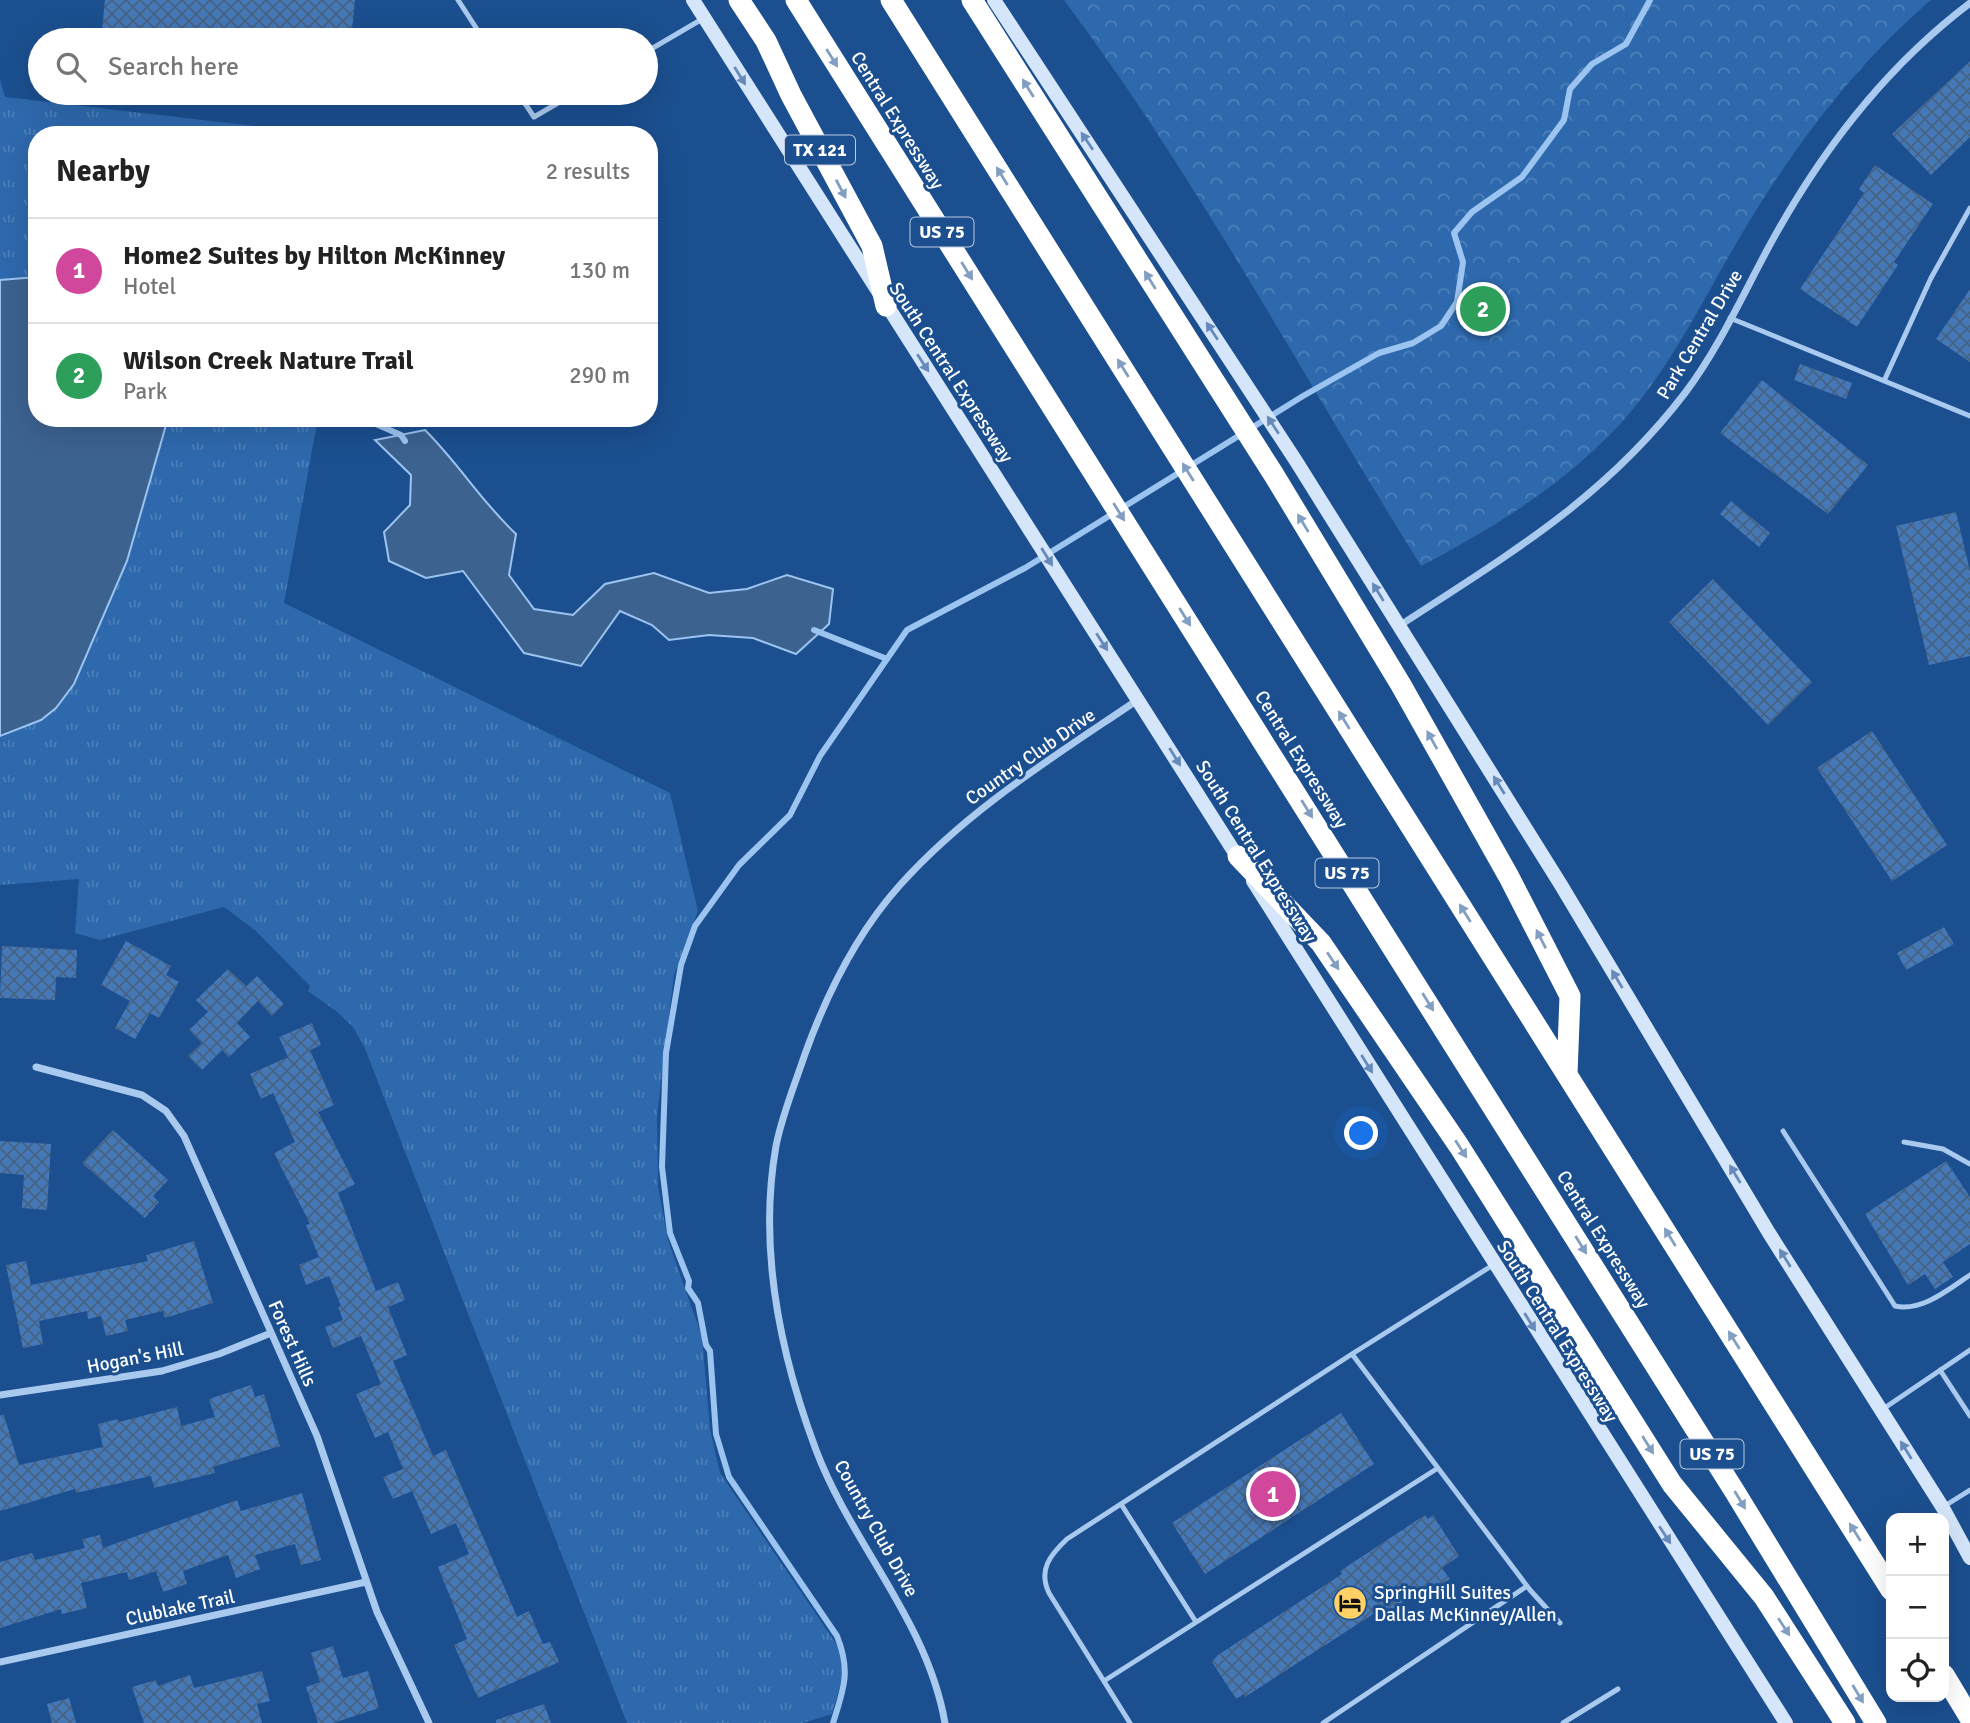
<!DOCTYPE html>
<meta charset="utf-8">
<style>
:root{--surface:#fff;--page:#f6f6f6;--text:#222;--muted:#767676;--line:#e0e0e0;--accent:#2563eb}
body{margin:0;font-family:Signika,sans-serif;background:var(--page);color:var(--text)}
.controls{position:absolute;right:21px;bottom:21px;display:grid;overflow:hidden;border-radius:14px;box-shadow:0 7px 28px #0002}
.controls button{width:63px;height:63px;display:grid;place-items:center;padding:0;border:0;border-bottom:2px solid var(--line);background:var(--surface);color:var(--text);font:35px sans-serif}
.you{position:absolute;left:1362px;top:1134px;width:24px;height:24px;margin:-18px;border:5px solid #fff;border-radius:50%;background:#1a73e8;box-shadow:0 0 0 10px #1a73e833}
.badge{display:grid;place-items:center;width:46px;height:46px;border-radius:50%;background:var(--accent);color:#fff;font-size:23px;font-weight:700}
.pin{position:absolute;translate:-50% -50%;border:4px solid #fff;box-shadow:0 2px 7px #0006}
.list{margin:0;padding:0;list-style:none}
h2{display:flex;justify-content:space-between;align-items:center;height:91px;margin:0;padding:0 28px;font-size:30px}
h2 small{font-size:23px;font-weight:400;color:var(--muted)}
.list li{display:grid;grid-template-columns:46px 1fr auto;gap:21px;align-items:center;box-sizing:border-box;height:105px;padding:0 28px;border-top:2px solid var(--line)}
.list b{display:block;font-size:26px;white-space:nowrap}
.list p{margin:0;font-size:23px;white-space:nowrap;color:var(--muted)}
.list em{font-size:23px;font-style:normal;color:var(--muted)}
.icon{flex:none;width:38px;height:38px;fill:none;stroke:currentColor;stroke-width:2;stroke-linecap:round;stroke-linejoin:round}
.map{position:relative;flex:none;width:1970px;height:1723px;overflow:hidden}
.search{position:absolute;background:var(--surface);box-shadow:0 7px 28px #0002;left:28px;top:28px;width:630px;height:77px;display:flex;align-items:center;gap:18px;box-sizing:border-box;padding:0 24px;border-radius:38px;color:var(--muted);font-size:26px}
.panel{position:absolute;background:var(--surface);box-shadow:0 7px 28px #0002;left:28px;top:126px;width:630px;height:301px;border-radius:28px}
.map>svg:first-child{display:block}
.grass{fill:url(#grass-tufts)}
.park{fill:url(#park-crowns)}
.water{fill:#3c6290;stroke:#9cc4f0;stroke-width:2}
.lines{fill:none;stroke-linecap:round;stroke-linejoin:round}
.stream{stroke:#9cc4f0;stroke-width:6}
.building{fill:url(#building-cross-hatch)}
.lane{stroke:#a9c9ee;stroke-width:5}
.street{stroke:#a9c9ee;stroke-width:7}
.secondary{stroke:#d6e6fa;stroke-width:14}
.highway{stroke:#fff;stroke-width:21}
.oneway{fill:#829ec1}
.oneway2{fill:#668bba}
.labels{text-anchor:middle;stroke-width:6;stroke-linejoin:round;paint-order:stroke}
.shield{fill:#1b4f8f;stroke:#bbcadd;stroke-width:2}
.shield-label{font-size:18px;font-weight:bold;fill:#fff}
.street-label{font-size:19px;fill:#fff;stroke:#1b4f8f}
.poi-label{font-size:19px;fill:#fff;stroke:#1b4f8f;text-anchor:start}
</style>
<div class="map">
<svg width="1970" height="1723" viewBox="0 0 1970 1723">
<defs>
<pattern id="grass-tufts" width="24" height="20" patternUnits="userSpaceOnUse" patternTransform="scale(1.75)"><rect width="24" height="20" fill="#2e69ad"/><path d="M3 7l-1-3M5 7V3M7 7l1-3M15 17l-1-3M17 17v-4M19 17l1-3" fill="none" stroke="#4d80b9"/></pattern>
<pattern id="park-crowns" width="20" height="18" patternUnits="userSpaceOnUse" patternTransform="scale(1.75)"><rect width="20" height="18" fill="#2e69ad"/><path d="M2 6a3 3 0 1 1 6 0M12 15a3 3 0 1 1 6 0" fill="none" stroke="#4d80b9"/></pattern>
<pattern id="building-cross-hatch" width="8" height="8" patternUnits="userSpaceOnUse" patternTransform="scale(1.75)"><rect width="8" height="8" fill="#4478b7"/><path d="M0 0l8 8M0 8l8-8" fill="none" stroke="#486282"/></pattern>
</defs>
<rect width="100%" height="100%" fill="#1b4f8f"/>
<path class="grass" d="M0,80L5,97L330,135H37V418H318L284,603L670,793L698,911L674,975L657,1115L658,1186L668,1240L702,1337L710,1429L720,1473L839,1648L843,1676L832,1714L803,1723H627L364,1046L353,1027L336,1011L308,991L310,986L256,931L224,907L100,940L75,933L79,879L0,885Z"/>
<path class="park" d="M1064,0H1931C1857,63 1797,143 1747,225C1709,288 1677,357 1629,414C1573,479 1496,527 1421,566C1303,377 1198,179 1064,0Z"/>
<path class="water" d="M37,277V418H168L127,561L74,684L56,708L41,720L0,736V280Z
M425,430C459,464 481,501 516,534L509,575L534,609L573,615L605,584L654,573L709,593L747,589L787,575L833,589L829,624L796,654L753,638L709,635L669,640L652,625L620,611L581,666L524,653L463,571L426,578L389,561L384,532L410,505L411,475L375,440Z"/>
<g class="lines">
<path class="stream" d="M362,418L401,435L405,441
M814,630L887,659
M833,1723C844,1688 851,1671 837,1636L729,1477L716,1434L710,1351L706,1345L698,1303L688,1288L689,1281L670,1233L662,1167L666,1053L681,965L695,926L739,865L790,815L820,756L907,630L1025,568L1303,396L1379,353L1413,343L1441,326L1457,302L1463,262L1454,233L1472,212L1522,177L1564,120L1570,89L1592,64L1626,44L1650,0"/>
</g>
<path class="building" d="M105,0H355L351,40H101Z
M1970,61V137L1931,175L1892,134Z
M1875,165L1933,204L1894,262L1898,265L1857,327L1800,289L1864,193L1859,189Z
M1970,289V362L1936,339Z
M1800,364L1852,383L1846,399L1794,380Z
M1762,380L1868,465L1828,514L1720,433Z
M1731,501L1770,533L1759,547L1720,514Z
M1956,512L1970,571V656L1929,665L1896,526Z
M1713,579L1812,682L1768,725L1669,622Z
M1872,731L1947,845L1892,881L1817,768Z
M1944,927L1954,944L1906,970L1897,953Z
M126,941L171,966L166,975L179,982L159,1018L150,1013L135,1039L115,1028L130,1001L101,985Z
M2,946L77,950L76,978L56,977L55,1000L0,998Z
M228,969L246,986L257,976L284,1004L272,1016L258,1001L237,1023L250,1037L229,1057L222,1050L202,1070L188,1056L202,1043L189,1030L208,1012L196,1000Z
M312,1023L321,1045L310,1050L334,1105L318,1112L355,1184L338,1193L376,1291L398,1282L405,1300L388,1307L407,1355L393,1361L433,1456L446,1450L517,1617L529,1611L543,1644L550,1642L559,1662L478,1698L454,1645L467,1639L438,1567L469,1554L456,1523L431,1534L412,1491L393,1499L383,1477L403,1469L388,1432L375,1438L356,1394L381,1384L361,1336L333,1348L325,1327L343,1320L338,1307L341,1306L329,1276L306,1285L299,1265L319,1257L306,1225L310,1224L274,1153L295,1142L273,1093L261,1099L250,1074L288,1057L279,1037Z
M113,1130L168,1180L153,1196L159,1202L145,1218L82,1163Z
M0,1141L51,1144L47,1210L22,1208L24,1175L0,1173Z
M1946,1161L1970,1197V1244L1943,1262L1953,1277L1935,1289L1925,1274L1908,1285L1865,1214Z
M194,1241L213,1303L165,1318L163,1311L125,1320L128,1331L106,1336L101,1316L88,1319L87,1311L39,1321L43,1344L23,1348L6,1265L26,1261L31,1285L148,1261L146,1255Z
M251,1385L255,1397L264,1394L280,1446L213,1467L215,1473L154,1488L151,1476L76,1493L75,1489L0,1511V1415H4L19,1465L103,1447L98,1424L118,1419L119,1422L177,1407L181,1426L215,1417L209,1399Z
M1341,1413L1374,1464L1205,1574L1172,1523Z
M302,1493L321,1560L301,1565L295,1544L255,1555L260,1569L236,1578L228,1555L183,1571L187,1584L163,1592L156,1571L129,1580L127,1572L81,1583L87,1608L62,1614L61,1609L0,1628V1562L32,1553L35,1560L85,1548L82,1539L100,1535L103,1548L237,1500L241,1511Z
M1425,1515L1428,1519L1433,1515L1459,1556L1442,1568L1450,1579L1424,1596L1420,1591L1384,1614L1381,1609L1245,1697L1244,1694L1236,1699L1212,1662L1218,1655L1342,1574L1340,1571Z
M333,1646L343,1678L368,1671L379,1708L333,1723H318L306,1687L320,1682L311,1653Z
M262,1671L270,1701L257,1704L262,1723H144L132,1687L156,1680L158,1686L190,1675L194,1688Z
M69,1698L76,1723H52L47,1704Z
M544,1704L551,1723H496V1720Z"/>
<g class="lines">
<path class="lane" d="M458,0L484,40
M646,52L704,18
M518,93L534,117L575,93
M1730,318L1970,416
M1884,381L1931,278L1970,208
M1783,1131L1895,1306C1922,1312 1949,1289 1970,1275
M1904,1142L1943,1149L1970,1164
M1352,1354L1493,1265
M1940,1370L1970,1416
M1883,1409L1970,1350
M1121,1504L1196,1622
M1943,1507L1970,1490
M1104,1681L1438,1468
M1130,1723L1049,1593C1038,1570 1050,1555 1067,1539L1352,1354L1530,1590L1560,1623
M1323,1723L1527,1586
M1563,1723L1618,1689"/>
<path class="street" d="M1399,626C1509,554 1604,499 1685,393C1722,344 1747,285 1777,232C1827,143 1888,65 1970,3
M36,1067L142,1095L166,1111L184,1136L317,1436L377,1612L429,1723
M0,1395L162,1371L219,1354L271,1333
M0,1662L366,1582
M945,1723C927,1620 852,1545 816,1450C780,1354 758,1248 776,1146C782,1115 795,1084 805,1054C827,993 857,933 900,885C968,809 1055,756 1139,699"/>
<path class="secondary" d="M693,0L1242,864
M994,0L1296,461L1561,885L1769,1233L1943,1508L1970,1558
M1253,881L1786,1723"/>
<path class="highway" d="M739,0L766,41L791,95L872,246L886,306
M796,0L1735,1492L1876,1723
M891,0L1891,1590
M972,0L1274,475L1401,685L1509,877L1570,996L1567,1074
M1238,856L1321,943L1459,1146L1672,1484L1764,1597L1845,1723
M1944,1675L1970,1718"/>
</g>
<defs><path id="oneway-solid" d="M-6-.8H1V-3.2L6.5 0L1 3.2V.8H-6Z" transform="scale(1.75)"/></defs>
<g class="oneway">
<use href="#oneway-solid" transform="translate(832 58) rotate(58)"/>
<use href="#oneway-solid" transform="translate(1028 88) rotate(-122)"/>
<use href="#oneway-solid" transform="translate(1002 176) rotate(-122)"/>
<use href="#oneway-solid" transform="translate(841 189) rotate(62)"/>
<use href="#oneway-solid" transform="translate(967 271) rotate(58)"/>
<use href="#oneway-solid" transform="translate(1150 280) rotate(-122)"/>
<use href="#oneway-solid" transform="translate(1123 368) rotate(-122)"/>
<use href="#oneway-solid" transform="translate(1188 472) rotate(-122)"/>
<use href="#oneway-solid" transform="translate(1119 512) rotate(58)"/>
<use href="#oneway-solid" transform="translate(1303 523) rotate(-121)"/>
<use href="#oneway-solid" transform="translate(1185 617) rotate(58)"/>
<use href="#oneway-solid" transform="translate(1344 720) rotate(-122)"/>
<use href="#oneway-solid" transform="translate(1432 740) rotate(-119)"/>
<use href="#oneway-solid" transform="translate(1307 809) rotate(58)"/>
<use href="#oneway-solid" transform="translate(1465 913) rotate(-122)"/>
<use href="#oneway-solid" transform="translate(1541 939) rotate(-117)"/>
<use href="#oneway-solid" transform="translate(1333 961) rotate(56)"/>
<use href="#oneway-solid" transform="translate(1428 1002) rotate(58)"/>
<use href="#oneway-solid" transform="translate(1461 1149) rotate(57)"/>
<use href="#oneway-solid" transform="translate(1670 1237) rotate(-122)"/>
<use href="#oneway-solid" transform="translate(1581 1245) rotate(58)"/>
<use href="#oneway-solid" transform="translate(1734 1340) rotate(-122)"/>
<use href="#oneway-solid" transform="translate(1648 1445) rotate(58)"/>
<use href="#oneway-solid" transform="translate(1740 1500) rotate(59)"/>
<use href="#oneway-solid" transform="translate(1855 1532) rotate(-122)"/>
<use href="#oneway-solid" transform="translate(1784 1627) rotate(57)"/>
<use href="#oneway-solid" transform="translate(1858 1694) rotate(59)"/>
</g>
<g class="oneway2">
<use href="#oneway-solid" transform="translate(740 76) rotate(58)"/>
<use href="#oneway-solid" transform="translate(1087 141) rotate(-124)"/>
<use href="#oneway-solid" transform="translate(1212 331) rotate(-123)"/>
<use href="#oneway-solid" transform="translate(923 363) rotate(57)"/>
<use href="#oneway-solid" transform="translate(1273 425) rotate(-123)"/>
<use href="#oneway-solid" transform="translate(1047 557) rotate(58)"/>
<use href="#oneway-solid" transform="translate(1378 592) rotate(-122)"/>
<use href="#oneway-solid" transform="translate(1102 642) rotate(57)"/>
<use href="#oneway-solid" transform="translate(1175 757) rotate(58)"/>
<use href="#oneway-solid" transform="translate(1499 785) rotate(-122)"/>
<use href="#oneway-solid" transform="translate(1617 979) rotate(-121)"/>
<use href="#oneway-solid" transform="translate(1367 1064) rotate(58)"/>
<use href="#oneway-solid" transform="translate(1735 1174) rotate(-121)"/>
<use href="#oneway-solid" transform="translate(1785 1258) rotate(-122)"/>
<use href="#oneway-solid" transform="translate(1530 1322) rotate(58)"/>
<use href="#oneway-solid" transform="translate(1906 1450) rotate(-122)"/>
<use href="#oneway-solid" transform="translate(1665 1535) rotate(57)"/>
</g>
<defs>
<g id="hotel-disc" transform="scale(1.75)"><circle r="9.5" fill="#ffd166" stroke="#1b4f8f"/><path d="M-6-4.5h1.5V1H6V5H4.5V3h-9V5H-6ZM-4 0a1.8 1.8 0 1 1 3.6 0ZM.5 0V-2.5h3Q6-2.5 6 0Z" fill="#111"/></g>
</defs>
<g fill-rule="evenodd">
<use href="#hotel-disc" x="1350" y="1603"/>
</g>
<g class="labels">
<g class="shield">
<rect x="785" y="135.5" width="70" height="29" rx="5"/>
<rect x="910.5" y="217.5" width="63" height="29" rx="5"/>
<rect x="1315.5" y="858.5" width="63" height="29" rx="5"/>
<rect x="1680.5" y="1439.5" width="63" height="29" rx="5"/>
</g>
<g class="shield-label">
<text x="820" y="156">TX 121</text>
<text x="942" y="238">US 75</text>
<text x="1347" y="879">US 75</text>
<text x="1712" y="1460">US 75</text>
</g>
<g class="street-label">
<text transform="translate(898 120) rotate(58)" y="7">Central Expressway</text>
<text transform="translate(1699 334) rotate(-59)" y="7">Park Central Drive</text>
<text transform="translate(952 372) rotate(57)" y="7">South Central Expressway</text>
<text transform="translate(1030 756) rotate(-35)" y="7">Country Club Drive</text>
<text transform="translate(1302 759) rotate(58)" y="7">Central Expressway</text>
<text transform="translate(1257 851) rotate(58)" y="7">South Central Expressway</text>
<text transform="translate(1604 1239) rotate(58)" y="7">Central Expressway</text>
<text transform="translate(1558 1331) rotate(58)" y="7">South Central Expressway</text>
<text transform="translate(293 1343) rotate(66)" y="7">Forest Hills</text>
<text transform="translate(135 1357) rotate(-11)" y="7">Hogan's Hill</text>
<text transform="translate(877 1528) rotate(61)" y="7">Country Club Drive</text>
<text transform="translate(180 1607) rotate(-12)" y="7">Clublake Trail</text>
</g>
<g class="poi-label">
<text x="1374" y="1599">SpringHill Suites<tspan x="1374" dy="22">Dallas McKinney/Allen</tspan></text>
</g>
</g>
</svg>
<div class="controls">
<button>+</button>
<button>−</button>
<button><svg class="icon" aria-label="locate" viewBox="0 0 24 24"><circle cx="12" cy="12" r="6"/><path d="M12 2v4M12 18v4M2 12h4M18 12h4"/></svg></button>
</div>
<div class="you"></div>
<div class="pin badge" style="left:1273px;top:1494px;background:#d1479c">1</div>
<div class="pin badge" style="left:1483px;top:309px;background:#2e9e5b">2</div>
<div class="search"><svg class="icon" aria-label="search" viewBox="0 0 24 24"><circle cx="10" cy="10" r="6"/><path d="M15 15l6 6"/></svg>Search here</div>
<section class="panel">
<h2>Nearby<small>2 results</small></h2>
<ul class="list">
<li><span class="badge" style="background:#d1479c">1</span><div><b>Home2 Suites by Hilton McKinney</b><p>Hotel</p></div><em>130 m</em></li>
<li><span class="badge" style="background:#2e9e5b">2</span><div><b>Wilson Creek Nature Trail</b><p>Park</p></div><em>290 m</em></li>
</ul>
</section>
</div>
